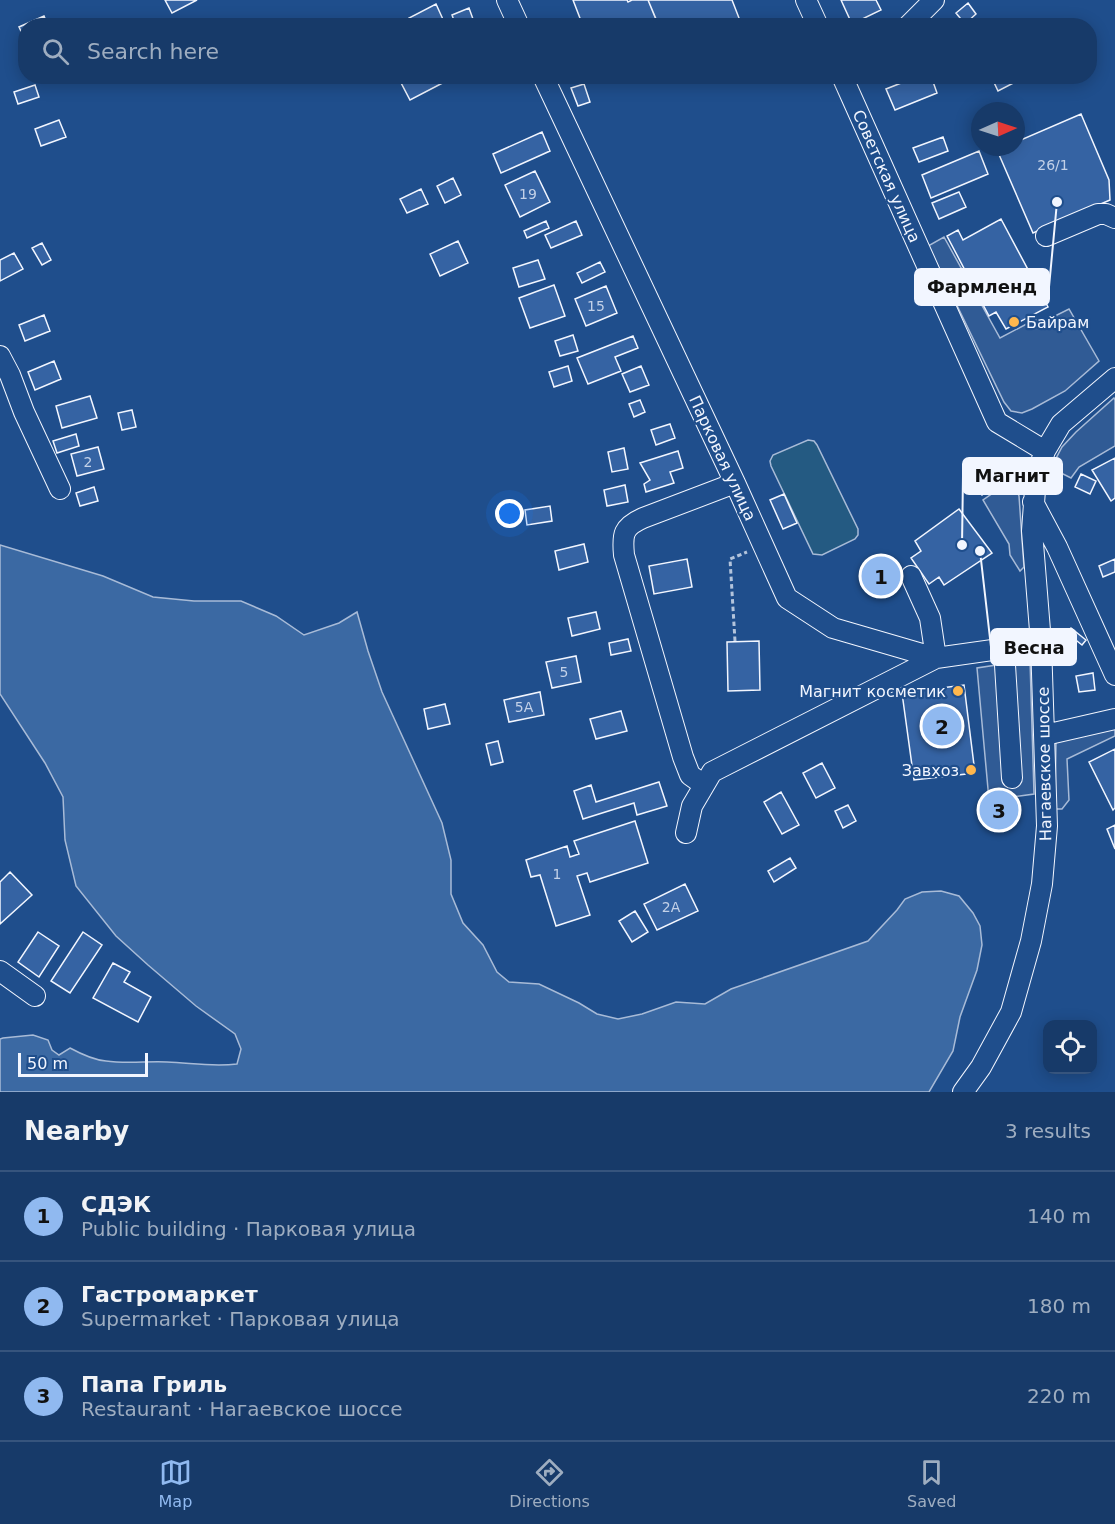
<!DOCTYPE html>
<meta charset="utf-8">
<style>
:root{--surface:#173a69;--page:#244571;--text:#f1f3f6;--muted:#9eadc0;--line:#36547d;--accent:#90b9f0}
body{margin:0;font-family:"DejaVu Sans",sans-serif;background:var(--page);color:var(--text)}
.controls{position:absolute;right:18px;bottom:18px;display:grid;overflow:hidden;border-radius:12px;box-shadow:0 3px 15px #0003}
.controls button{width:54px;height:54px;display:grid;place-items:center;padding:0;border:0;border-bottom:2px solid var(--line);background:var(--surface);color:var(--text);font:30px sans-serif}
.compass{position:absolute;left:971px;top:102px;width:54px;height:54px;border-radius:50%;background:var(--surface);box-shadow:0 3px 15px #0003;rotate:87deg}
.scale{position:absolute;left:18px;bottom:15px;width:130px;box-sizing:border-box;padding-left:6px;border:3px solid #f2f6ff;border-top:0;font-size:16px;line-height:21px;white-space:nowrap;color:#f2f6ff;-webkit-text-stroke:4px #1f4e8c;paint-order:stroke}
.you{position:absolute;left:510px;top:514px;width:21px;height:21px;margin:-15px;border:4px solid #fff;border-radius:50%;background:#1a73e8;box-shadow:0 0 0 9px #1a73e833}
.badge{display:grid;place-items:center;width:39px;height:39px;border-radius:50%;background:var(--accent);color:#111;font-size:20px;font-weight:700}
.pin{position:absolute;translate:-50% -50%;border:3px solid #fff;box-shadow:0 2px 6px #0006}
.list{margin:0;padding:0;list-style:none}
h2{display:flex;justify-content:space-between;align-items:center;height:78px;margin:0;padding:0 24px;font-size:26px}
h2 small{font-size:20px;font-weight:400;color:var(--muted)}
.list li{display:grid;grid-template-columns:39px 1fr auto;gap:18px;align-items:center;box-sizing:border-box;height:90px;padding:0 24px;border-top:2px solid var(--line)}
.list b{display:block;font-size:22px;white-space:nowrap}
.list p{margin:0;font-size:20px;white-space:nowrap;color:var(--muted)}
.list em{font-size:20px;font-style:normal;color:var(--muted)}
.icon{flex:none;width:33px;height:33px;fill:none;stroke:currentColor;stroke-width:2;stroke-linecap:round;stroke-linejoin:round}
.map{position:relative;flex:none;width:1115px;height:1092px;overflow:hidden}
.search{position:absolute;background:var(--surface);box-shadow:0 3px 15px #0003;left:18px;right:18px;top:18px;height:66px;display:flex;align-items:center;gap:15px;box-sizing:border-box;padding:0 21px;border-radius:24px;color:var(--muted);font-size:22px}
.sheet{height:348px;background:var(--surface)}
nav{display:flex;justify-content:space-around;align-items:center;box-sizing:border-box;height:84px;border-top:2px solid var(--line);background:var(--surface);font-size:16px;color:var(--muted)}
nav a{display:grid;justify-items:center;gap:3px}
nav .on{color:var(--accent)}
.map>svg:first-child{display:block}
.green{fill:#245a82;stroke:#a8bbd7;stroke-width:1.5}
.parking{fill:#305b95;stroke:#a8bbd7;stroke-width:1.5}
.water{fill:#3b69a3;stroke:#a8bbd7;stroke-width:1.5}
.building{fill:#3563a3;stroke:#f2f6ff;stroke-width:1.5}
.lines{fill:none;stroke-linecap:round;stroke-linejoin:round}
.minor-casing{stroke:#f2f6ff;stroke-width:22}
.path{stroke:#b3c4dc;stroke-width:3;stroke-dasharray:4.5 3;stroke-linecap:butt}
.minor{stroke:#1f4e8c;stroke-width:20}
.poi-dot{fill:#ffb74d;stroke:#1f4e8c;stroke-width:2}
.labels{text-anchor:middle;stroke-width:4.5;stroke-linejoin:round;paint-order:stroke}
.number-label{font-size:14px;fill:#c3d1e8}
.street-label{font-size:16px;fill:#f2f6ff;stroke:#1f4e8c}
.poi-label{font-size:16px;fill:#f2f6ff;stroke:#1f4e8c;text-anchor:end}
.leader{fill:none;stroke:#f2f6ff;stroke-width:2}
.callout-dot{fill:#f2f6ff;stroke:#1f4e8c;stroke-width:2}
.callout{fill:#f2f6ff;stroke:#f2f6ff;stroke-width:2}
.callout-label{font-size:18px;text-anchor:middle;font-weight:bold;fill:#111}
</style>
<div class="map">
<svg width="1115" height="1092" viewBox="0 0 1115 1092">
<rect width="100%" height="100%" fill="#1f4e8c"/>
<path class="green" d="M808,440L814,441L817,445L858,529V535L855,539L822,555L813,554L771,466L770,461L773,455Z"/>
<path class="parking" d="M944,237L1000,338L1036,319L1039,324L1069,309L1099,361L1065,391L1032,409L1022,413L1011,411L1004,402L928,246Z
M1114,398L1115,400V446L1079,467L1071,478L1051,468L1062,447L1076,432Z
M1012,480L1019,496L1024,567L1020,571L1010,555L1009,544L983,500Z
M1030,660L1034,794L989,800L977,668Z
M1115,726V736L1067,759L1069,800L1062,809H1055L1056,742Z"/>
<path class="water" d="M0,545L103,576L153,597L194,601H241L276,616L304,635L339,623L357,612L368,651L382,692L442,823L451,860V894L463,923L483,945L497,972L509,982L539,984L579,1003L597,1014L618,1019L642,1014L676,1002L705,1004L731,989L868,941L897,910L905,899L922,892L941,891L959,896L973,913L980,926L982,945L977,970L960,1017L953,1051L929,1092H0V1039L3,1038L33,1035L48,1040L52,1050L59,1055L70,1048C81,1054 93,1060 106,1061C126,1064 147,1061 167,1062C192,1063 212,1067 237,1064L241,1049L235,1034L196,1006L148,965L116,936L76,886L65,840L63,797L45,763L0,694Z"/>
<path class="building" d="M165,0H197L172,13Z
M573,0H627L628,2L632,0H648L657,22L650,26H583Z
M648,0H732L739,18L720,26H659Z
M841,0H876L881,10L852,24Z
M968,3L976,14L965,24L956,13Z
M436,4L446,26H413L409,18Z
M469,8L473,19L456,26L452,15Z
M44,16L48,26H26V42L19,27Z
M400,76H456L410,100L398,77Z
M919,76H931L937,93L895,110L886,89Z
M991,76H1027L998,91Z
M584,84L590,102L578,106L571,88Z
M35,85L39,97L18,104L14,92Z
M1081,114L1109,180L1110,200L1033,233L997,150L1005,147H1016V142Z
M59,120L66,137L41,146L35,129Z
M542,132L550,151L501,173L493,154Z
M943,137L948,151L919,162L913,148Z
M979,151L988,174L931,198L922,175Z
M535,171L550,202L520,217L505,185Z
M453,178L461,195L445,203L437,186Z
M421,189L428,204L407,213L400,199Z
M959,192L966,207L939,219L932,203Z
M1001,219L1048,307L1006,329L996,312L989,316L947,236L958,230L963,240Z
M546,221L549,228L527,238L524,231Z
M576,221L582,235L551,248L545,235Z
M458,241L468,263L440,276L430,254Z
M42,243L51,260L42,265L32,248Z
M14,253L23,269L0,281V260Z
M538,260L545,279L519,287L513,268Z
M600,262L605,272L582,283L577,273Z
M554,285L565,316L530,328L519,298Z
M606,286L617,313L586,326L575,299Z
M44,315L50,331L25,341L19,325Z
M573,335L578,351L560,356L555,341Z
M633,336L638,348L615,357L621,371L588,384L577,358Z
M54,361L61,379L35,390L28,372Z
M568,366L572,381L554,387L549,372Z
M641,366L649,385L630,392L622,374Z
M90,396L97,418L62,428L56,406Z
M640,400L645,412L634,417L629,404Z
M132,410L136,427L122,430L118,413Z
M670,424L675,438L656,445L651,430Z
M76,434L79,446L57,453L53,441Z
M98,447L104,469L77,476L71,454Z
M624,448L628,469L612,472L608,452Z
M678,451L683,468L670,472L674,483L646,492L644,484L650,480L640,463Z
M1115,458V498L1111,501L1092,470Z
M999,461L1009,472L982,495L972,484Z
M1081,474L1096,481L1090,494L1075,487Z
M625,485L628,502L607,506L604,490Z
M94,487L98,501L80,506L76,493Z
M784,494L797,523L783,529L770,500Z
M550,506L552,521L527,525L525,510Z
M959,509L992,553L944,585L939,577L929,584L911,558L921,551L915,541Z
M584,544L588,562L559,570L555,551Z
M687,559L692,587L654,594L649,566Z
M1115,559V572L1103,577L1099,566Z
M596,612L600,629L572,636L568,618Z
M1071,628L1086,640L1082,645L1067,633Z
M628,639L631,651L611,655L609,643Z
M759,641L760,690L728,691L727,642Z
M576,656L581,682L552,688L546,662Z
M1093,673L1095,690L1079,692L1076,676Z
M964,685L975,773L914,780L902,693Z
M540,692L544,715L509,722L504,700Z
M445,704L450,724L428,729L424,709Z
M621,711L627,731L596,739L590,719Z
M498,741L503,762L491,765L486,744Z
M1115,749V808L1113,810L1089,762Z
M822,763L835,788L816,798L803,773Z
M659,782L667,806L637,815L634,803L583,819L574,791L591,785L596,802Z
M781,792L799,825L782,834L764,802Z
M1007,804L1008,813L994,815L993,807Z
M848,805L856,821L843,828L835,811Z
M635,821L648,863L590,882L587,873L577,876L590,915L556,926L540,875L531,877L526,860L567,846L570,857L579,854L574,841Z
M1115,825V849L1107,829Z
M790,858L796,868L774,882L768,871Z
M10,872L32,895L0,924V882Z
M685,884L698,911L657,930L644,904Z
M635,911L648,932L632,942L619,921Z
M38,932L59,946L39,977L18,962Z
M83,932L102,945L70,993L51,981Z
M113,963L130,972L124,982L151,997L138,1022L93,998Z"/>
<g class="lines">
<g class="minor-casing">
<path id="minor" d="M507,0L519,26
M806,0L818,26
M908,26L934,0
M543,76L735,483L787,598L833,628L936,658L1041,643
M842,76L997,422L1045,451
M1046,236L1098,214H1106L1115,218
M0,356L10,375L24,412L60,489
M1033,502L1057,547L1115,675
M1004,649L1012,778
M1045,735L1115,719
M704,785L690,775L683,757L624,555C622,534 623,527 643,518L735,483
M686,833L692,806L712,772L936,658L930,618L911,576
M0,971L35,996
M963,1092L981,1067L1011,1012L1031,941L1042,884L1047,826L1041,643L1032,531L1036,476L1045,451L1061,424L1115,378"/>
</g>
<path class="path" d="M735,641L730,559L747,552"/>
<use href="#minor" class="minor"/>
</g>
<g class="poi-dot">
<circle cx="1014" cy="322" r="6"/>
<circle cx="958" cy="691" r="6"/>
<circle cx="971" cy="770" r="6"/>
</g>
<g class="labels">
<g class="number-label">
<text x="1053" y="170">26/1</text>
<text x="528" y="199">19</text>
<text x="596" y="311">15</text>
<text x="88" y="467">2</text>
<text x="564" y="677">5</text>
<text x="524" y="712">5А</text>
<text x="557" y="879">1</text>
<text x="671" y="912">2А</text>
</g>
<g class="street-label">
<text transform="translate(887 176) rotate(66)" y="6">Советская улица</text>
<text transform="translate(723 458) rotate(65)" y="6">Парковая улица</text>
<text transform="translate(1044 764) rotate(-91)" y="6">Нагаевское шоссе</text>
</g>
<g class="poi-label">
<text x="1026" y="328" text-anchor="start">Байрам</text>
<text x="946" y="697">Магнит косметик</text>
<text x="959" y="776">Завхоз</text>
</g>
</g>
<path class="leader" d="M1057 202L1049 287M962 545L963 476M980 551L991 647"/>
<g class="callout-dot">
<circle cx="1057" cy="202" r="6"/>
<circle cx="962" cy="545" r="6"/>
<circle cx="980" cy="551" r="6"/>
</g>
<g class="callout">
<rect x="915" y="269" width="134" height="36" rx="6"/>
<rect x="963" y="458" width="99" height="36" rx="6"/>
<rect x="991" y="629" width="85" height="36" rx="6"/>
</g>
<g class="callout-label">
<text x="982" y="293">Фармленд</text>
<text x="1012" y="482">Магнит</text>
<text x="1034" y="654">Весна</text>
</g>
</svg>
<div class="controls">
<button><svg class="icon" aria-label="locate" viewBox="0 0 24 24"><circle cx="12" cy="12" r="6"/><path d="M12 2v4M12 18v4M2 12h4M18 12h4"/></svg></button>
</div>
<svg class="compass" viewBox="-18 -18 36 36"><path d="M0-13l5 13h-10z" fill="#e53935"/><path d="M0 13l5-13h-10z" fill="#9eadc0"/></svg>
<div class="scale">50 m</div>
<div class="you"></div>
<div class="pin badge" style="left:881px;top:576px">1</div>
<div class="pin badge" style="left:942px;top:726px">2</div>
<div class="pin badge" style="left:999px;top:810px">3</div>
<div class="search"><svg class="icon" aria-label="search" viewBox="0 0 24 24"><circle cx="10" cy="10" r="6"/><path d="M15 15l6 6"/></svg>Search here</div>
</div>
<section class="sheet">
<h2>Nearby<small>3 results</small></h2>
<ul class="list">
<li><span class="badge">1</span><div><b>СДЭК</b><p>Public building · Парковая улица</p></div><em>140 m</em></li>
<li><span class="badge">2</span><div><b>Гастромаркет</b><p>Supermarket · Парковая улица</p></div><em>180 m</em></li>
<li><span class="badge">3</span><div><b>Папа Гриль</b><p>Restaurant · Нагаевское шоссе</p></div><em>220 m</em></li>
</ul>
</section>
<nav>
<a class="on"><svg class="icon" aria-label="map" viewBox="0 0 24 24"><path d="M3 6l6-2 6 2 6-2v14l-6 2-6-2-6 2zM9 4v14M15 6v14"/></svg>Map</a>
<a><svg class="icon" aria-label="directions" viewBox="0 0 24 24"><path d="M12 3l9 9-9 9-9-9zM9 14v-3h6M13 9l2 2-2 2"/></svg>Directions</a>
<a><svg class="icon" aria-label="saved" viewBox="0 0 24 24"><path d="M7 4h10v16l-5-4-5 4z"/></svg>Saved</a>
</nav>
